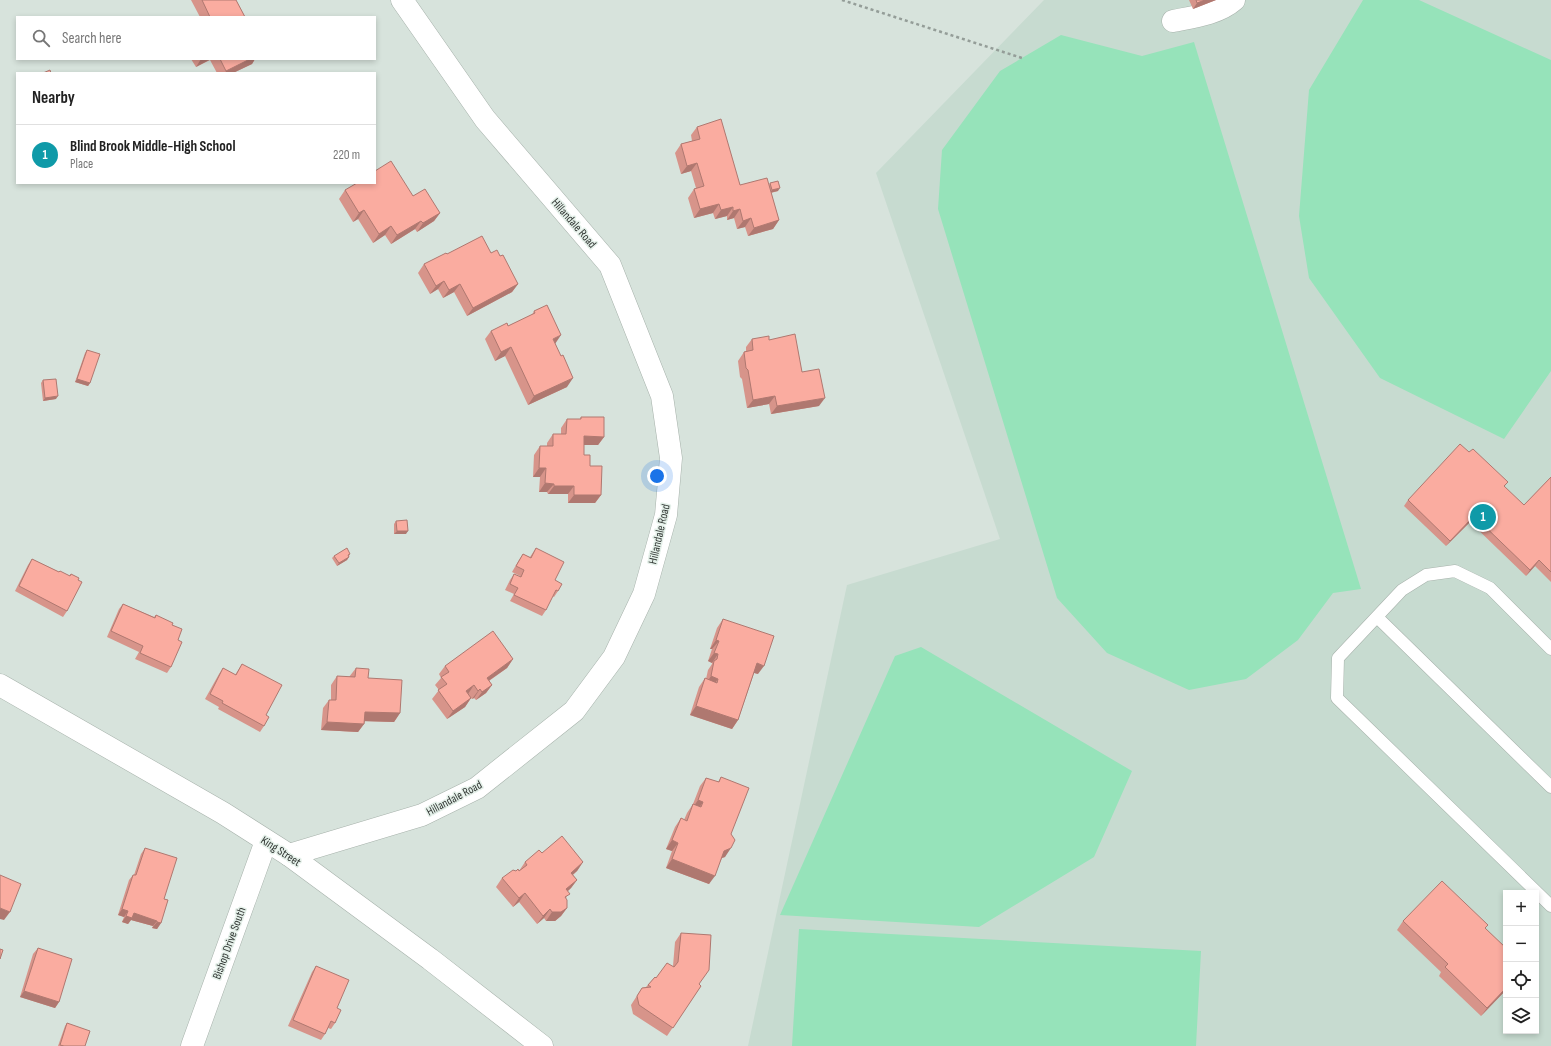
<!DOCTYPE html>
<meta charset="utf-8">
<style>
:root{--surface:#fff;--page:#f2f2f2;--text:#222;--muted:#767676;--line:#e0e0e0;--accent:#cd4033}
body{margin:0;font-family:"Sofia Sans Condensed",sans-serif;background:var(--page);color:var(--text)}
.controls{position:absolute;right:12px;bottom:12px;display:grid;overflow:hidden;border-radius:0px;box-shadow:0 2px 6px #0003}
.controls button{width:36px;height:36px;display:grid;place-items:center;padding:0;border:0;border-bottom:1px solid var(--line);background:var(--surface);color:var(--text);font:20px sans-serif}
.you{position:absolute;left:657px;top:476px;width:14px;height:14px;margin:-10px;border:3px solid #fff;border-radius:50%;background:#1a73e8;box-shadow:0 0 0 6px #1a73e833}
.badge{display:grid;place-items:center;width:26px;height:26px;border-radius:50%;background:var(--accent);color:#fff;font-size:13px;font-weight:700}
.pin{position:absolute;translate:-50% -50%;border:2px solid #fff;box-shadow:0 1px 4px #0006}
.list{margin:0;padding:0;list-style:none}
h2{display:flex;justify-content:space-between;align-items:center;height:52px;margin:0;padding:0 16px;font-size:17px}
h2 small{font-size:13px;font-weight:400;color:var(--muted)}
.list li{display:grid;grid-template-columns:26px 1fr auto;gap:12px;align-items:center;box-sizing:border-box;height:60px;padding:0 16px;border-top:1px solid var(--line)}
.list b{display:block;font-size:15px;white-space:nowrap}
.list p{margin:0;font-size:13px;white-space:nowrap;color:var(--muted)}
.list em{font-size:13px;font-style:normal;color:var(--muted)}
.icon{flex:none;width:22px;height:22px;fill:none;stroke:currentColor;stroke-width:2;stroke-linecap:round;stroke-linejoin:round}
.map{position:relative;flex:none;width:1551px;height:1046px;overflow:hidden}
.search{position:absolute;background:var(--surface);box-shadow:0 2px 6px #0003;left:16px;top:16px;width:360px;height:44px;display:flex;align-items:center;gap:10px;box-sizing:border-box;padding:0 14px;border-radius:0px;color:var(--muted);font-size:15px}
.panel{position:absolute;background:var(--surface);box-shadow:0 2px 6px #0003;left:16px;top:72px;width:360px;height:112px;border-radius:0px}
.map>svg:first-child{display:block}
.built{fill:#c7dbd0;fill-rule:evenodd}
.green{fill:#96e3ba}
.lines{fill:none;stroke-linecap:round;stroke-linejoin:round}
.service-casing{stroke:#a7b2ab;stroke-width:13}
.minor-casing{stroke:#a7b2ab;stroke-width:23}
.secondary-casing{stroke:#a7b2ab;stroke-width:23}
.path{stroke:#949d98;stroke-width:2.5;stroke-dasharray:3 3;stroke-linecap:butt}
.service{stroke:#fff;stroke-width:12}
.minor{stroke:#fff;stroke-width:22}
.secondary{stroke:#fff;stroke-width:22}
.wall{fill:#d7948a}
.shaded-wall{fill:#af7870}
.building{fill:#faaca0;stroke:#af7870}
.labels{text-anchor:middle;stroke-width:3;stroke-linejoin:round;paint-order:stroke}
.street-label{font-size:12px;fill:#303532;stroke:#e4f0e9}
</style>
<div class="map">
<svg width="1551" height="1046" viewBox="0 0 1551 1046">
<rect width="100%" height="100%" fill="#d7e3dc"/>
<path class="built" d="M1044,0H1551V1046H748L847,585L1000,539L876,173ZM1506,893H1536V1031H1506Z"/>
<path class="green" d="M1363,0H1419L1551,60V371L1504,439L1380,378L1309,278L1299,216L1309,90Z
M1061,35L1142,56L1194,42L1361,589L1333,593L1298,640L1246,679L1189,690L1107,653L1057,598L938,209L942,150L1000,71Z
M921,647L1132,771L1094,857L979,927L780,915L895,656Z
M799,929L1201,951L1196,1046H792Z"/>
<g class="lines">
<g class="service-casing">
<path id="service" d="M1377,617L1551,787
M1551,649L1490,588L1455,571L1426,575L1402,590L1338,658L1337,698L1551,906"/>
</g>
<g class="minor-casing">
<path id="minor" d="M1173,21C1193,17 1218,14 1234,0
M289,855L422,815L477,788L574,711L614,657L644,594L666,515L671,458L662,396L610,265L485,119L402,0
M192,1046L266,841"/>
</g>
<g class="secondary-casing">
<path id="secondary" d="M0,685L223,813L289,855L430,959L542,1046"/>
</g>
<path class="path" d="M842,0L1022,58"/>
<use href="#service" class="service"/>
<use href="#minor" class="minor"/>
<use href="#secondary" class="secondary"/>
</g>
<path class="wall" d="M191,0H236L245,17H200Z
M1189,0H1216L1193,9Z
M191,59H255L252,64L233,73H217L210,60L196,67Z
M697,127L740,185H769L770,183L778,191L771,193L779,220L773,229L748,236L745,227L737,229L734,218L727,220V216L715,219L713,213L694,218L688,198L694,189L696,188L691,171L681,174L675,153L681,144L692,141L691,135Z
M345,190L413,196L440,213L434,221L417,232L415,229L391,244L385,235L373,243L358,219L353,222L339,199Z
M491,253L500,256L518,284L512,292L467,316L454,292L443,298L438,289L430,294L418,273L424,264L447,254Z
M534,311L555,344L567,387L528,405L505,356L495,361L485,339L491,331L508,326L532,315Z
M752,339L769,340L802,372L819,406L771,414L769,404L747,408L742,379L740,377L738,361L744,352L746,351V347Z
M87,350L90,383L88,386L75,382L85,353Z
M43,380L56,399L43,401L41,383Z
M581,417L604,437L598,445H584V455L590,466L601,495L595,503H568V494H548L547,492H539L540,477H533L534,455L540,446H547V443L553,434H561V428L567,419H580Z
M1469,452L1508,482L1504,487L1524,505L1551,477V582L1535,566L1526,576L1470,522L1446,546L1404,506L1408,500Z
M396,521L406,534H394V524Z
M536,548L555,580L558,591L554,597L552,596L546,610L542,616L510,601L514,594L505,590L510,580L514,574L520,577V576L512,572L519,560L523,554L530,557Z
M350,554L347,560L337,566L332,558L334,556Z
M32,559L59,572L69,576L71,574L78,580L67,611L63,617L15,591L28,565Z
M123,604L154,617L156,615L172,625L171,667L167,673L135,659L139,652L107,637L119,609Z
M723,619L758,674L754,673L738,720L732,729L690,715L699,687L705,678L706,679L708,670L712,664V663L708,661L712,649H710L717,628Z
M513,659L507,668L489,681L492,685L486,693L476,700L474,698L472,699L471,698L465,707L447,719L432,699L439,690L435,685L441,678L439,674L445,666Z
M242,664L266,715L264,726L260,732L218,709L219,707L205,699L219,674L223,668L235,675Z
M356,668L368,678L400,713L394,722L365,721L364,724L358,732L321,730L323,708L329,700H331V685L337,676L349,677Z
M721,777L731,834L725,857L722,858L709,884L666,868L672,851L666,849L675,827L681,818L684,820L687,813L693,804L700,786L706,778L718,782Z
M145,848L164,899L161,923L157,929L152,928L153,926L131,920L128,924L122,922L124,917L118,915L129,880L133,875H134L141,854Z
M542,853L583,862L577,871L573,875L577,880L571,888L568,891L566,899L567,908L561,916L555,921H546L544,918L537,924L519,902L513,907L496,887L502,878L516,871H519L525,862Z
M1403,921L1488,925L1485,928L1506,948V990L1481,1016L1439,976L1441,972L1397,930Z
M681,933L699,984L701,986L667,1036L633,1014L631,1005L642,988L646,987L655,977L656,978L673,966L675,942Z
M38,948L59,1002L55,1008L20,997L33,954Z
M316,966L337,1008L335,1023L331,1029L328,1028L325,1034L321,1040L288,1026L312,972Z
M67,1023L85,1046H58L65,1026Z"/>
<path class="shaded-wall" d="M1205,0H1216L1193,9L1197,3Z
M201,59H211L196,67Z
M250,59H255L252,64L233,73H225L226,71Z
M697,163L691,171L681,174L687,166Z
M780,188L778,191L769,193L772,190Z
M719,204L713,213L694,218L700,209Z
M733,207L727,216L715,219L721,210Z
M740,209L734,218L727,220L733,211Z
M364,210L358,219L353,222L359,213Z
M440,213L434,221L417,232L423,223Z
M751,218L745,227L737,229L743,221Z
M779,220L773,229L748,236L754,228Z
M421,221L415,229L391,244L397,235Z
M391,226L385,235L373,243L379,234Z
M444,281L438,289L430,294L436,286Z
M460,284L454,292L443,298L449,290Z
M518,284L512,292L467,316L473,308Z
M561,335L555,344L553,339Z
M511,347L505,356L495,361L501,352Z
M573,378L567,387L528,405L534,396Z
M77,379L90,383L88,386L75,382Z
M58,396L56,399L43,401L45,398Z
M775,396L769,404L747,408L753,400Z
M825,398L819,406L771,414L777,406Z
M584,436L604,437L598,445H578Z
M539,468H546L540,477H533Z
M545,483L554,484L547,492H539Z
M554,486H574L568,494H548Z
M574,495H601L595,503H568Z
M1474,516L1470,522L1446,546L1450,541Z
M397,531H408L406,534H394Z
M349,557L347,560L337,566L339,563Z
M1539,560L1535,566L1526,576L1530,570Z
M716,640L719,641L712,649H710Z
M714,653L718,654L712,663L708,661Z
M513,659L507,668L481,686L487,678Z
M757,663L764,666L758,674L751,672Z
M711,676L718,679L712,687L705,685Z
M474,685L468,694L466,691Z
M492,685L486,693L476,700L482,692Z
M480,689L474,698L472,699L478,691Z
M471,698L465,707L447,719L453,711Z
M696,706L738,720L732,729L690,715Z
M365,712L400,713L394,722L359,721Z
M327,722L364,724L358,732L321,730Z
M698,800L703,802L697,811L692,809Z
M672,840L678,843L672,851L666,849Z
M731,848L725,857L718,859L724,851Z
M672,859L715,876L709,884L666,868Z
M583,862L577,871L565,881L571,873Z
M577,880L571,888L560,898L566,889Z
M525,893L519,902L513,907L519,898Z
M0,908L10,912L4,920L0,919Z
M567,908L561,916L555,921H546L552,912Z
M122,909L128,911L124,917L118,915Z
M550,909L544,918L537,924L543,916Z
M134,913L157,921L153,926L131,920L128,924L122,922L126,916Z
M157,922L161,923L157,929L152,928Z
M1506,988V990L1481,1016L1487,1008Z
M24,991L59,1002L55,1008L20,997Z"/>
<path class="building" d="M202,0H236L245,17H210Z
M1196,0H1205L1197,3Z
M220,59H250L226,71Z
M50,70L51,73H43Z
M721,119L740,185L767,178L779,220L754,228L751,218L743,221L740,209L733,211V207L721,210L719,204L700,209L694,189L704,186L697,163L687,166L681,144L700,139L697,127Z
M391,161L413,196L425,189L440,213L423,223L421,221L397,235L391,226L379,234L364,210L359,213L345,190L357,183H375V171Z
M778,181L780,188L772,190L770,183Z
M482,236L491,253L497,250L500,256L503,255L518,284L473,308L460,284L449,290L444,281L436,286L424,264L446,253L447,254Z
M547,305L561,335L553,339L561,356L563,355L573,378L534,396L511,347L501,352L491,331L507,323L508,326L535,313L534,311Z
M795,334L802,372L819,369L825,398L777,406L775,396L753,400L748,370L746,368L744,352L753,350L752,339L769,336V340Z
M87,350L100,354L90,383L77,379Z
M56,379L58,396L45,398L43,380Z
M581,417H604V437L584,436V455H590V466H602L601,495H574V486H554V484L545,483L546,468H539L540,446H553V434H566L567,419H581Z
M1460,444L1469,452L1473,449L1508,482L1504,486L1524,505L1551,477V572L1539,560L1530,570L1474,516L1450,541L1408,500Z
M407,520L408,531H397L396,521Z
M347,548L350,554L348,555L349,557L339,563L334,556Z
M536,548L564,562L555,580L562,584L558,591L556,590L546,610L514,595L518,588L510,584L514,574L521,577L524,570L516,566L523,554L531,558Z
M32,559L59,572L60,571L70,576L71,574L79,578L78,580L82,582L67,611L19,586Z
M123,604L155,618L156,615L173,623L172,625L182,629L178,640L182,642L171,667L140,653L143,646L111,631Z
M723,619L774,636L764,666L757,663L738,720L696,706L705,678L717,683L718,679L711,676L714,661L717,659L718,654L714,653L719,641L716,640Z
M493,631L513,659L487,678L492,685L482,692L480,689L478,691L474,685L466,691L471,698L453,711L438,690L447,684L441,677L449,672L445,666Z
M242,664L282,685L266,715L269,717L264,726L222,703L223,701L210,694L223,668L236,675Z
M356,668L369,669L368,678L402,680L400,713L365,712L364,724L327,722L329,700H336L337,676L355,677Z
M721,777L749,788L731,834L735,840L731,848L724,851L715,876L672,859L678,843L672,840L681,818L687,821L693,804L701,807L703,802L698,800L706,778L719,782Z
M562,836L583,862L571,873L577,880L566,889L570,894L565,897L567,900V908L561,912H552L550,909L543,916L525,893L519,898L502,878L513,870L516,871L518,869L519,871L527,865L525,862L539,850L542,853Z
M145,848L177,858L164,899L168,900L161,923L157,922V921L134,913L132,918L126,916L128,911L122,909L133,875H136Z
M0,875L21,884L10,912L0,908Z
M1442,881L1488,925L1485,928L1506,948V988L1487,1008L1445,967L1448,964L1403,921Z
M681,933L711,935L709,970L699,984L701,986L673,1028L639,1005L637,996L642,988L651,987L648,985L655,977L656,978L667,963L674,967L678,962Z
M38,948L72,959L59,1002L24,991Z
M0,949L3,950L0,959Z
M316,966L349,980L337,1008L341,1010L335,1023L331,1021L325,1034L293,1020Z
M67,1023L90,1031L85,1046H64L60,1045Z"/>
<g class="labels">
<g class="street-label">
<text transform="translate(574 223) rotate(49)" y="4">Hillandale Road</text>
<text transform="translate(659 534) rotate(-77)" y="4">Hillandale Road</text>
<text transform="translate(454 798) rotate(-28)" y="4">Hillandale Road</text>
<text transform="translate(281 851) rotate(33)" y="4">King Street</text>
<text transform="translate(229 943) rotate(-70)" y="4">Bishop Drive South</text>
</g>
</g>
</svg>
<div class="controls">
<button>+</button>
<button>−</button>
<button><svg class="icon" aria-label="locate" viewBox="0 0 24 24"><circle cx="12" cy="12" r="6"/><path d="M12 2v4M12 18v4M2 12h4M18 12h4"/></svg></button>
<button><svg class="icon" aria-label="layers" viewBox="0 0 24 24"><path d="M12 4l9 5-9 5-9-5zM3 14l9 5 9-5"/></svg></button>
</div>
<div class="you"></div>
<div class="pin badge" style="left:1483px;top:517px;background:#0f9aa8">1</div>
<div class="search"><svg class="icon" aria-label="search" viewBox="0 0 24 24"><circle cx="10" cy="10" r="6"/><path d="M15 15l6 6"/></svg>Search here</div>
<section class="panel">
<h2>Nearby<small></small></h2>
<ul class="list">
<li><span class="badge" style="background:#0f9aa8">1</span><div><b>Blind Brook Middle-High School</b><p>Place</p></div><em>220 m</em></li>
</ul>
</section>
</div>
